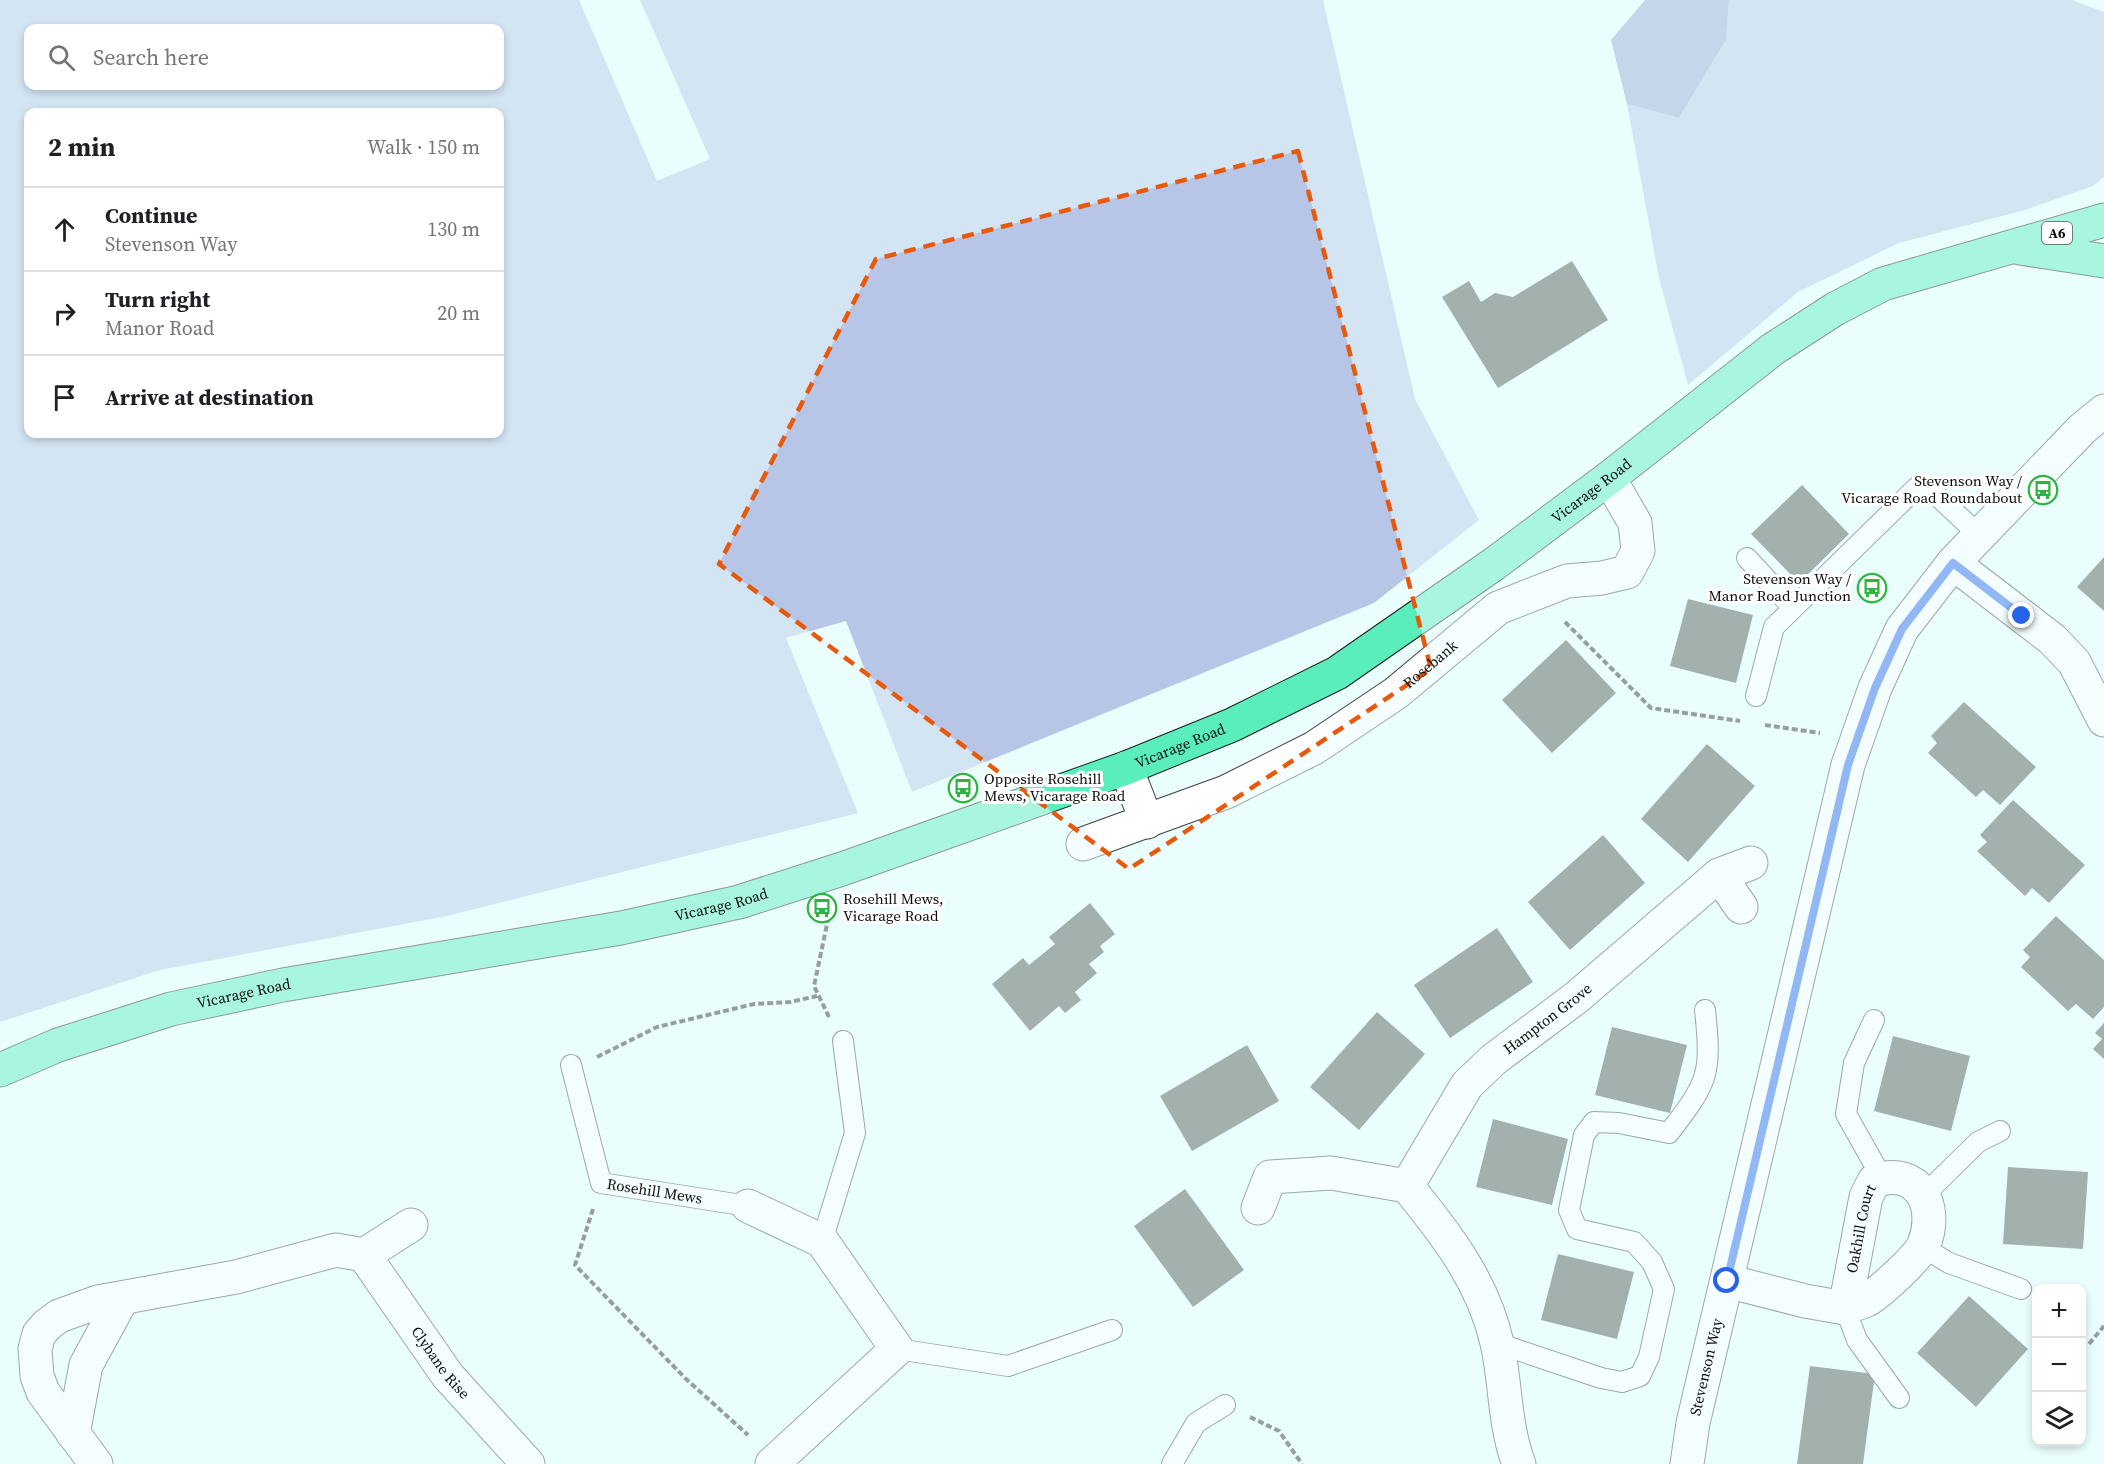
<!DOCTYPE html>
<meta charset="utf-8">
<style>
:root{--surface:#fff;--page:#f2f2f2;--text:#202124;--muted:#757577;--line:#e0e0e0}
body{margin:0;font-family:"Source Serif 4",serif;background:var(--page);color:var(--text)}
.controls{position:absolute;right:18px;bottom:18px;display:grid;overflow:hidden;border-radius:12px;box-shadow:0 3px 9px #0003}
.controls button{width:54px;height:54px;display:grid;place-items:center;padding:0;border:0;border-bottom:2px solid var(--line);background:var(--surface);color:var(--text);font:30px sans-serif}
.stop{position:absolute;width:18px;height:18px;margin:-14px;border:4px solid #2563eb;border-radius:50%;background:#fff}
.stop.end{background:#2563eb;border-color:#fff;box-shadow:0 2px 6px #0008}
.list{margin:0;padding:0;list-style:none}
h2{display:flex;justify-content:space-between;align-items:center;height:78px;margin:0;padding:0 24px;font-size:26px}
h2 small{font-size:20px;font-weight:400;color:var(--muted)}
.list li{display:grid;grid-template-columns:39px 1fr auto;gap:18px;align-items:center;box-sizing:border-box;height:84px;padding:0 24px;border-top:2px solid var(--line)}
.list b{display:block;font-size:22px;white-space:nowrap}
.list p{margin:0;font-size:20px;white-space:nowrap;color:var(--muted)}
.list em{font-size:20px;font-style:normal;color:var(--muted)}
.icon{flex:none;width:33px;height:33px;fill:none;stroke:currentColor;stroke-width:2;stroke-linecap:round;stroke-linejoin:round}
.map{position:relative;flex:none;width:2104px;height:1464px;overflow:hidden}
.search{position:absolute;background:var(--surface);box-shadow:0 3px 9px #0003;left:24px;top:24px;width:480px;height:66px;display:flex;align-items:center;gap:15px;box-sizing:border-box;padding:0 21px;border-radius:12px;color:var(--muted);font-size:22px}
.panel{position:absolute;background:var(--surface);box-shadow:0 3px 9px #0003;left:24px;top:108px;width:480px;height:330px;border-radius:12px}
.map>svg:first-child{display:block}
.green{fill:#b7c6e6;fill-rule:evenodd}
.forest{fill:#97a6d6}
.building{fill:#49544f}
.lines{fill:none;stroke-linecap:round;stroke-linejoin:round}
.lane-casing{stroke:#3f3f3f;stroke-width:22}
.street-casing{stroke:#3f3f3f;stroke-width:35}
.highway-casing{stroke:#1d1d1d;stroke-width:35}
.path{stroke:#2e2e2e;stroke-width:4;stroke-dasharray:6 3;stroke-linecap:butt}
.lane{stroke:#fff;stroke-width:20}
.street{stroke:#fff;stroke-width:33}
.highway{stroke:#5aeebc;stroke-width:33}
.route{stroke:#2563eb;stroke-width:8}
.marked{fill:none;stroke:#e8590c;stroke-width:4.5;stroke-dasharray:12 8;stroke-linejoin:round}
.labels{text-anchor:middle;stroke-width:6;stroke-linejoin:round;paint-order:stroke}
.shield{fill:#fff;stroke:#555;stroke-width:1.5}
.shield-label{font-size:14px;font-weight:bold;fill:#0c0c0c}
.poi-label{font-size:15px;fill:#0c0c0c;stroke:#fff;text-anchor:end}
.street-label{font-size:15px;fill:#0c0c0c;stroke:#fff}
</style>
<div class="map">
<svg width="2104" height="1464" viewBox="0 0 2104 1464">
<rect width="100%" height="100%" fill="#ebfefe"/>
<path class="green" d="M0,0H579L657,181L710,159L640,0H1323L1415,399L1479,520L1374,603L912,792L846,621L786,638L858,813L447,916L160,970L0,1022ZM500,28V86H28V28ZM500,112V434H28V112Z
M1729,0H2072L2104,12V177L2093,186L2025,210L1899,243L1798,292L1688,385L1659,278L1627,104L1679,118L1726,40Z"/>
<path class="forest" d="M1645,0H1729L1726,40L1679,118L1627,104L1611,40Z"/>
<path class="building" d="M1572,261L1608,320L1498,388L1442,297L1469,281L1481,302L1495,293L1513,297Z
M1802,485L1849,534L1799,583L1751,534Z
M2104,557V611L2077,587Z
M1688,599L1753,615L1736,683L1670,666Z
M1566,640L1616,693L1552,753L1502,700Z
M1964,702L2036,767L2000,805L1983,790L1976,797L1928,753L1937,743L1931,736Z
M1707,744L1755,786L1688,862L1641,819Z
M2013,800L2085,865L2049,903L2032,888L2025,896L1977,851L1987,842L1980,835Z
M1603,835L1645,883L1570,950L1528,902Z
M1090,903L1115,934L1100,946L1104,952L1089,964L1097,973L1075,992L1081,1000L1065,1013L1059,1006L1030,1031L992,984L1023,958L1029,965L1055,944L1049,937Z
M2056,916L2104,960V1007L2093,1019L2076,1004L2068,1011L2021,967L2030,957L2023,950Z
M1497,928L1533,982L1450,1038L1414,985Z
M1377,1012L1425,1054L1359,1130L1310,1087Z
M2104,1023V1059L2093,1049L2102,1039L2095,1033Z
M1612,1027L1687,1045L1670,1113L1595,1095Z
M1893,1036L1970,1056L1951,1131L1874,1111Z
M1247,1045L1279,1101L1192,1151L1160,1096Z
M1493,1119L1568,1139L1552,1205L1476,1187Z
M2008,1167L2088,1172L2083,1249L2003,1244Z
M1185,1189L1244,1270L1193,1307L1134,1226Z
M1558,1254L1634,1272L1617,1339L1541,1320Z
M1969,1296L2028,1349L1976,1407L1917,1353Z
M1810,1366L1875,1374L1863,1464H1797Z"/>
<g class="lines">
<g class="lane-casing">
<g id="lane">
<path d="M1747,558L1793,608"/>
<path d="M1756,696L1774,627L1916,488L1930,489L1979,535"/>
<path d="M1874,1020L1854,1063L1846,1114L1882,1178"/>
<path id="s1" d="M571,1065L601,1183L748,1206"/>
<path d="M1923,1196L1978,1142L2000,1131"/>
<path d="M822,1241L855,1133L843,1041"/>
<path d="M1923,1247L1949,1263L2021,1289"/>
<path d="M1845,1308L1857,1340L1899,1398"/>
<path d="M1497,1343L1601,1378L1622,1382L1640,1376L1649,1357L1664,1289L1652,1262L1634,1242L1577,1229L1569,1210L1584,1135L1594,1122L1619,1123L1669,1133C1708,1082 1712,1075 1705,1010"/>
<path d="M897,1349L1008,1366L1112,1330"/>
<path d="M1172,1464L1196,1423L1225,1405"/>
</g>
</g>
<g class="street-casing">
<g id="street">
<path d="M1953,563L2052,639L2074,662L2104,720"/>
<path d="M1126,768L1147,822"/>
<path id="s2" d="M1083,844L1226,792L1314,748L1396,693L1498,608L1567,581L1602,578L1627,572L1638,551L1635,523L1609,478"/>
<path d="M1719,875L1741,907"/>
<path id="s3" d="M1407,1186L1467,1085L1493,1060L1577,997L1719,875L1751,863"/>
<path d="M748,1206L822,1241L897,1349L772,1464"/>
<path d="M1258,1208L1270,1177L1331,1173L1407,1186C1446,1234 1483,1281 1497,1343C1506,1383 1504,1425 1519,1464"/>
<path d="M364,1255L411,1225"/>
<path id="s4" d="M1727,1281L1805,1301L1845,1308L1866,1197L1874,1181C1919,1165 1939,1207 1924,1244C1918,1258 1880,1292 1867,1300C1860,1303 1852,1305 1845,1308"/>
<path d="M73,1434L86,1365L122,1299"/>
<path id="s5" d="M96,1464L43,1392L37,1376L35,1349L39,1334L47,1325L59,1316L98,1302L236,1277L336,1250L364,1255L448,1376L528,1464"/>
<path id="s6" d="M1687,1464L1693,1423L1848,765L1875,688L1902,629L1953,563L2082,429L2104,411"/>
</g>
</g>
<g class="highway-casing">
<g id="highway">
<path d="M2020,248L2104,261"/>
<path id="s7" d="M0,1070L58,1045L171,1009L283,985L621,928L739,902L842,869L1126,768L1232,725L1337,673L1494,564L1609,478L1773,349L1835,309L1883,284L2104,220"/>
</g>
</g>
<path class="path" d="M1565,622L1651,708L1740,721
M1765,725L1820,733
M829,1017L814,986L830,910
M597,1057L657,1027L754,1004L790,1002L817,996
M593,1209L575,1265L685,1378L748,1435
M2089,1344L2104,1326
M1250,1417L1279,1431L1302,1464"/>
<use href="#lane" class="lane"/>
<use href="#street" class="street"/>
<use href="#highway" class="highway"/>
</g>
<g class="lines">
<path class="route" d="M1727,1281L1848,765L1875,688L1902,629L1953,563L2022,616"/>
</g>
<path d="M0 0H2104V1464H0ZM1298,151L1431,669L1129,869L719,564L876,259Z" fill="#ebfefe" fill-opacity=".55" fill-rule="evenodd"/>
<path class="marked" d="M1298,151L1431,669L1129,869L719,564L876,259Z"/>
<defs>
<g id="bus-ring" transform="scale(1.5)"><circle r="9.5" fill="#fff" stroke="#2bb541" stroke-width="1.5"/><path d="M-5-6H5V4H4V6H2V4H-2V6H-4V4H-5ZM-3.5-4V0h7V-4ZM-3.5 1.2v1.5H-2V1.2ZM2 1.2v1.5H3.5V1.2Z" fill="#2bb541"/></g>
</defs>
<g fill-rule="evenodd">
<use href="#bus-ring" x="2043" y="490"/>
<use href="#bus-ring" x="1872" y="588"/>
<use href="#bus-ring" x="963" y="788"/>
<use href="#bus-ring" x="822" y="908"/>
</g>
<g class="labels">
<rect class="shield" x="2042" y="222" width="30" height="22" rx="4.5"/>
<g class="shield-label">
<text x="2057" y="238">A6</text>
</g>
<g class="poi-label">
<text x="2022" y="486">Stevenson Way /<tspan x="2022" dy="17">Vicarage Road Roundabout</tspan></text>
<text x="1851" y="584">Stevenson Way /<tspan x="1851" dy="17">Manor Road Junction</tspan></text>
<text x="984" y="784" text-anchor="start">Opposite Rosehill<tspan x="984" dy="17">Mews, Vicarage Road</tspan></text>
<text x="843" y="904" text-anchor="start">Rosehill Mews,<tspan x="843" dy="17">Vicarage Road</tspan></text>
</g>
<g class="street-label">
<text dy="5" stroke="none"><textPath href="#s7" startOffset="1714">Vicarage Road</textPath></text>
<text dy="5" stroke="none"><textPath href="#s2" startOffset="394">Rosebank</textPath></text>
<text dy="5" stroke="none"><textPath href="#s7" startOffset="1228">Vicarage Road</textPath></text>
<text dy="5" stroke="none"><textPath href="#s7" startOffset="742">Vicarage Road</textPath></text>
<text dy="5" stroke="none"><textPath href="#s7" startOffset="256">Vicarage Road</textPath></text>
<text dy="5" stroke="none"><textPath href="#s3" startOffset="222">Hampton Grove</textPath></text>
<text dy="5" stroke="none"><textPath href="#s1" startOffset="176">Rosehill Mews</textPath></text>
<text dy="5" stroke="none"><textPath href="#s4" startOffset="202">Oakhill Court</textPath></text>
<text dy="5" stroke="none"><textPath href="#s5" startOffset="622">Clybane Rise</textPath></text>
<text dy="5" stroke="none"><textPath href="#s6" startOffset="99">Stevenson Way</textPath></text>
</g>
</g>
</svg>
<div class="controls">
<button>+</button>
<button>−</button>
<button><svg class="icon" aria-label="layers" viewBox="0 0 24 24"><path d="M12 4l9 5-9 5-9-5zM3 14l9 5 9-5"/></svg></button>
</div>
<div class="stop" style="left:1727px;top:1281px"></div>
<div class="stop end" style="left:2022px;top:616px"></div>
<div class="search"><svg class="icon" aria-label="search" viewBox="0 0 24 24"><circle cx="10" cy="10" r="6"/><path d="M15 15l6 6"/></svg>Search here</div>
<section class="panel">
<h2>2 min<small>Walk · 150 m</small></h2>
<ul class="list">
<li><svg class="icon" aria-label="ahead" viewBox="0 0 24 24"><path d="M12 20V5M6 11l6-6 6 6"/></svg><div><b>Continue</b><p>Stevenson Way</p></div><em>130 m</em></li>
<li><svg class="icon" aria-label="right" viewBox="0 0 24 24"><path d="M7 20v-9h11M14 6l5 5-5 5"/></svg><div><b>Turn right</b><p>Manor Road</p></div><em>20 m</em></li>
<li><svg class="icon" aria-label="arrive" viewBox="0 0 24 24"><path d="M6 21V4h12l-3 4 3 4H6"/></svg><div><b>Arrive at destination</b></div></li>
</ul>
</section>
</div>
